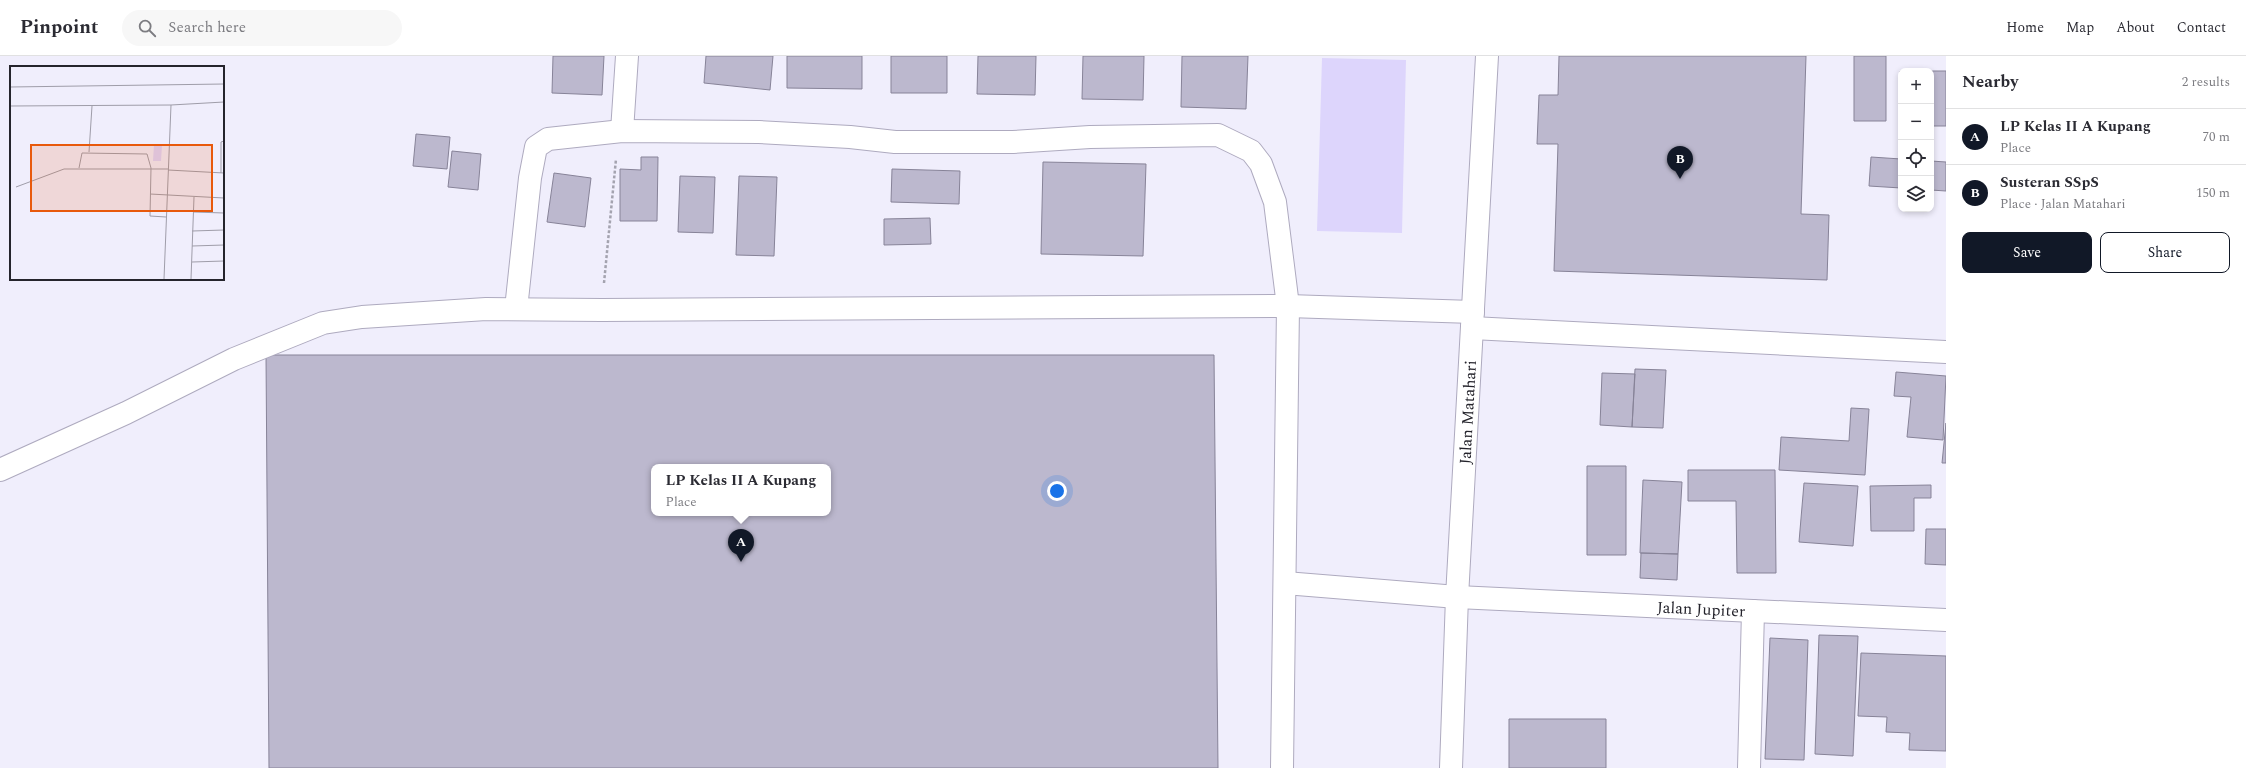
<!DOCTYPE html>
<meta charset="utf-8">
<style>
:root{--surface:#fff;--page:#f7f7f7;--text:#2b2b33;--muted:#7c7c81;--line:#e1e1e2;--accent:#111827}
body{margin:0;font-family:Spectral,serif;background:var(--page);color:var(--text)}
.controls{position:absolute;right:12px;top:12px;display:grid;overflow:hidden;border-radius:8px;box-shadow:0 2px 6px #0003}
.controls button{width:36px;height:36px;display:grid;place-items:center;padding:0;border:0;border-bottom:1px solid var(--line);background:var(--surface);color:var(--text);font:20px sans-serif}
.you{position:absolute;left:1057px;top:435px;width:14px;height:14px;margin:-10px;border:3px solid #fff;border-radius:50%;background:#1a73e8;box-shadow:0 0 0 6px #1a73e833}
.badge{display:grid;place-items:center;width:26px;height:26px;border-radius:50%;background:var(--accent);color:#fff;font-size:13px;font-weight:700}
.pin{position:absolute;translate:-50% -33px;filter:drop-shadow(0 1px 2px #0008)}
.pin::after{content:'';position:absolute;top:21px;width:14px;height:12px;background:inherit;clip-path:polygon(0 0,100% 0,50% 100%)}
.popup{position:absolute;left:651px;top:408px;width:180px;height:52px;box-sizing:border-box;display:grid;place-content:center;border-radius:8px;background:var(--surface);filter:drop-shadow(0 1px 3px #0005);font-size:13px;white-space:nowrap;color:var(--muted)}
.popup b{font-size:15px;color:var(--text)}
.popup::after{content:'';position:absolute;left:50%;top:100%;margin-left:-8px;border:8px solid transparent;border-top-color:var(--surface)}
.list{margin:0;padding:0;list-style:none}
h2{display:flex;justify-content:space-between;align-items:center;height:52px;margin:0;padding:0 16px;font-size:17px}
h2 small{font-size:13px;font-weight:400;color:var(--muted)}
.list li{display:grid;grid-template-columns:26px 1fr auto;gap:12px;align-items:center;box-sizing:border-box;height:56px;padding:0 16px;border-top:1px solid var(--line)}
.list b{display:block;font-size:15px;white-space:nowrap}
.list p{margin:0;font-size:13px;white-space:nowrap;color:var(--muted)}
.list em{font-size:13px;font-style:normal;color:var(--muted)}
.actions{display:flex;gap:8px;padding:12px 16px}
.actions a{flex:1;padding:9px 0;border:1px solid var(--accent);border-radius:8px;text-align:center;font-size:14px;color:var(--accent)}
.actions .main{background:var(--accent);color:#fff}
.icon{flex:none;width:22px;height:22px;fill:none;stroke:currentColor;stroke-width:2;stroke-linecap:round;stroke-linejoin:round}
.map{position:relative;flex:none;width:1946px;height:712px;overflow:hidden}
header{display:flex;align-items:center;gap:24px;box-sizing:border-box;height:56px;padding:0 20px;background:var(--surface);border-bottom:1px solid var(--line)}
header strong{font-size:19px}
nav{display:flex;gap:22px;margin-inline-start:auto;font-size:14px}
.search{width:280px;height:36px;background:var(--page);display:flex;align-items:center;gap:10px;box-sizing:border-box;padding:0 14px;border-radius:22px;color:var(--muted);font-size:15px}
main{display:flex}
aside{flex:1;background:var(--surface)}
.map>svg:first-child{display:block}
.green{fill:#ddd5fc}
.building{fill:#bcb8ce;stroke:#878398;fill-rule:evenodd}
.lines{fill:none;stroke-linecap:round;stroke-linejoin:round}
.street-casing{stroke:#aeaabf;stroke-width:24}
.path{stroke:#a4a3af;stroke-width:2.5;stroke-dasharray:3 2;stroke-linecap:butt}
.street{stroke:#fff;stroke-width:22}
.labels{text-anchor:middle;stroke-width:4;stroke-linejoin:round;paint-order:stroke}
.street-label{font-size:16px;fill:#25242c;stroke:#f0eefc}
.inset-road{fill:none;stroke:#9f9da9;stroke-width:1}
.view{fill:#e8590c;fill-opacity:0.15;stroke:#e8590c;stroke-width:2}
.inset-edge{fill:none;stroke:#25242c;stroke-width:2}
</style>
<header>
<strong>Pinpoint</strong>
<div class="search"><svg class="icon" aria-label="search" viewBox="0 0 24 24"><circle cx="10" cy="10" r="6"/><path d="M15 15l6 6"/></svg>Search here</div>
<nav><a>Home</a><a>Map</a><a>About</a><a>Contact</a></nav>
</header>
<main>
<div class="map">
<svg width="1946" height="712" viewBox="0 0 1946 712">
<rect width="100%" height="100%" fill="#f0eefc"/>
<path class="green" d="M1322,2L1406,4L1402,177L1317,175Z"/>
<path class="building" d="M553,0H604L602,39L552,37Z
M706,0H773L770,34L704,27Z
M787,0H862V33L787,32Z
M891,0H947V37H891Z
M978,0H1036L1035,39L977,38Z
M1083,0H1144L1143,44L1082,43Z
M1182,0H1248L1246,53L1181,51Z
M1559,0H1806L1801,158L1829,159L1827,224L1554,215L1558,88H1537L1539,39H1558Z
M1854,0H1886V65H1854Z
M1900,15H1946V70H1931V15H1901L1900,70Z
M416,78L450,81L447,113L413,110Z
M452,95L481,98L478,134L448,131Z
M641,101H658L657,165H620V113L641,114Z
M1871,101L1901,103V132L1869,130Z
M1931,105L1946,106V135L1931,134Z
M1043,106L1146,108L1143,200L1041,198Z
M892,113L960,115L959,148L891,146Z
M554,117L591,122L585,171L547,166Z
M680,120L715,121L713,177L678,176Z
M739,120L777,121L774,200L736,199Z
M930,162L931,188L884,189V163Z
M266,299H1214L1218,712H269ZM654,411H828V457H654Z
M1635,313L1666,314L1663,372L1632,371Z
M1896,316L1946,320L1943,384L1907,381L1911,341L1894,340Z
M1602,317L1635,318L1632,371L1600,369Z
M1851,352L1869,353L1865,419L1779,414L1781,381L1849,385Z
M1946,367V407H1942Z
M1587,410H1626V499H1587Z
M1688,414H1775L1776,517H1737L1736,445H1688Z
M1643,424L1682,426L1678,498L1640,497Z
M1804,427L1858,430L1853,490L1799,486Z
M1931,429V442H1914V475H1871L1870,430Z
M1926,473H1946V509L1925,508Z
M1641,497L1678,498L1677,524L1640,522Z
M1819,579L1858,580L1853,700L1815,698Z
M1770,582L1808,584L1804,704L1765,703Z
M1861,597L1946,600V695L1909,694L1910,677L1886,676L1887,661L1858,660Z
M1509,663H1606V712H1509Z"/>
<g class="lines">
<g class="street-casing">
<g id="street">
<path d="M622,75L627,0"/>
<path d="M516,253L530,122L536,91L548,83L622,75L759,76L850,81L895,86H1013L1090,81L1218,79L1251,95L1261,108L1275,146L1288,250L1282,712"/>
<path d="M1472,272L1946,296"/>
<path d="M0,414L126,357L234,303L323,267L362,261L486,253L602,254L1288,250L1473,256"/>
<path id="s1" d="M1285,527L1457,541L1946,564"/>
<path id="s2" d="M1451,712L1457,541L1487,0"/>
<path d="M1749,712L1753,555"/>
</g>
</g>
<path class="path" d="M604,227L616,103"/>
<use href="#street" class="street"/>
</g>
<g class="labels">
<g class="street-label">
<text dy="6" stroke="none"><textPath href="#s2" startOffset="356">Jalan Matahari</textPath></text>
<text dy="6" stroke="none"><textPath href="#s1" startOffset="417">Jalan Jupiter</textPath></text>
</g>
</g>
<g transform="translate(10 10)">
<rect width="214" height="214" fill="#f0eefc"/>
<path d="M144,79H152L151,95H143Z" fill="#ddd5fc"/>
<path class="inset-road" d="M0,21L214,18M0,40L161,39L214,36M79,86L82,40M69,102L72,87L137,88L141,102L140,150L156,151M158,104L214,107M211,107V76L214,75M6,121L54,103H158M140,128L214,132M184,146L214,147M182,165L214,164M182,180L214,179M182,196L214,195M154,213L161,39M181,213L184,131"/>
<path class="view" d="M21,79H202V145H21Z"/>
<rect width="214" height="214" class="inset-edge"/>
</g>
</svg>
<div class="controls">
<button>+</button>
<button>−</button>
<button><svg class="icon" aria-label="locate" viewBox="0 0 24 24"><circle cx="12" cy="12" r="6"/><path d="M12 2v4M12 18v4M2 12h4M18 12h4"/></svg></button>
<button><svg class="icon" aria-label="layers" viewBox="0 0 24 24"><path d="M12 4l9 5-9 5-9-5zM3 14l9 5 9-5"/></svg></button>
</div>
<div class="you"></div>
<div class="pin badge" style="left:741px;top:506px">A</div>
<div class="popup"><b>LP Kelas II A Kupang</b>Place</div>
<div class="pin badge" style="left:1680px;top:123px">B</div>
</div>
<aside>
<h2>Nearby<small>2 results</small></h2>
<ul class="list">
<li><span class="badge">A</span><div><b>LP Kelas II A Kupang</b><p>Place</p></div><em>70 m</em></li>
<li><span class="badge">B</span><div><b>Susteran SSpS</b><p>Place · Jalan Matahari</p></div><em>150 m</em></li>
</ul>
<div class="actions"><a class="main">Save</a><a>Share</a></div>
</aside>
</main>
